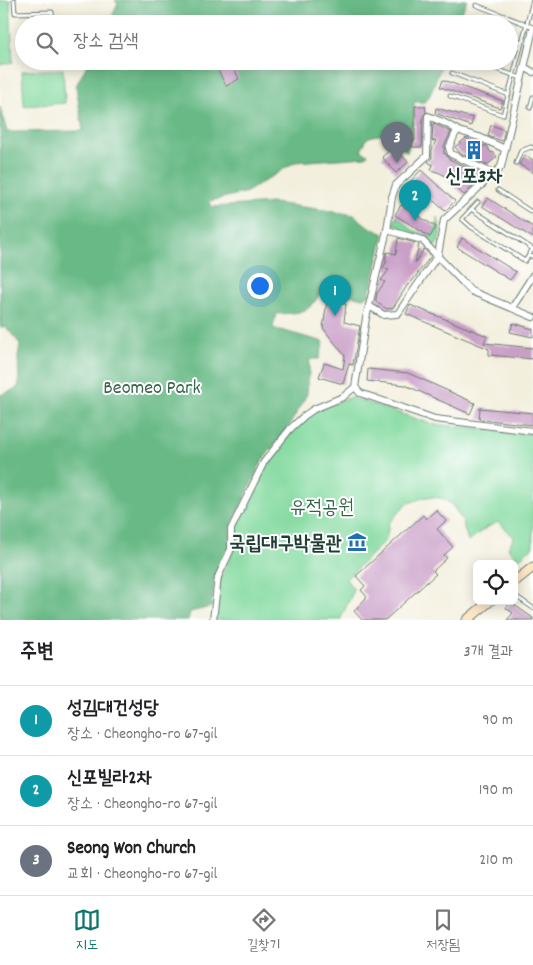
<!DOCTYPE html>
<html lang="ko">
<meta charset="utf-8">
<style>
:root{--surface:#fff;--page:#f6f6f6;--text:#202124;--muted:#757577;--line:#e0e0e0;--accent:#0f766e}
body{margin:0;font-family:Dekko,"Poor Story",sans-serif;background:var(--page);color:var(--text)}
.controls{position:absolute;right:15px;bottom:15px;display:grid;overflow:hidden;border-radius:8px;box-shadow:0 2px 12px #0003}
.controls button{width:45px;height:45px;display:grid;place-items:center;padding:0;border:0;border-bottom:1px solid var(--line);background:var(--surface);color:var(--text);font:25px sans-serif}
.you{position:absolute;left:259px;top:285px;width:18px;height:18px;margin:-12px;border:4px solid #fff;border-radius:50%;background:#1a73e8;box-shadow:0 0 0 8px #1a73e833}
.badge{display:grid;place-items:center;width:32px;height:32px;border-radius:50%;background:var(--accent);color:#fff;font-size:16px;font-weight:700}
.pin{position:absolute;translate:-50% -41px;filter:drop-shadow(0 1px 2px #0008)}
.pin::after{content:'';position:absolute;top:26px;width:18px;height:15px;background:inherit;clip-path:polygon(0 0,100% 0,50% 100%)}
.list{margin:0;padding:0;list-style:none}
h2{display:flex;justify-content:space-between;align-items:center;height:65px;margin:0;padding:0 20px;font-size:21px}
h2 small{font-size:16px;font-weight:400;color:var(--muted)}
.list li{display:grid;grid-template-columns:32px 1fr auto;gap:15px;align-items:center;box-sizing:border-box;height:70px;padding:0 20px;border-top:1px solid var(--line)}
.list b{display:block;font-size:19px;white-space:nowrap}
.list p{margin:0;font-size:16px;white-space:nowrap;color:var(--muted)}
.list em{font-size:16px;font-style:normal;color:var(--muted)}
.icon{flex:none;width:28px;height:28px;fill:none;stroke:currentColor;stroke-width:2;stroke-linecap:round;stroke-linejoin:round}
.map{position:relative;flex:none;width:533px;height:620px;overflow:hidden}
.search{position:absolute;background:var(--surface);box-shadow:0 2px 12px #0003;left:15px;right:15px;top:15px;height:55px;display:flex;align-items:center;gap:12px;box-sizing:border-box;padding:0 18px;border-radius:28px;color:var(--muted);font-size:19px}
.sheet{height:275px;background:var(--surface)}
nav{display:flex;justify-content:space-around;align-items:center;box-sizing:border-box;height:70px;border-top:1px solid var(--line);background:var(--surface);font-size:14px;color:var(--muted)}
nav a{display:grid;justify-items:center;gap:2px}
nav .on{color:var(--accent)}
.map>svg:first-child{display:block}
.green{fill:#81d99e;stroke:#508b69}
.forest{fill:#68b985;stroke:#447b5c}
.building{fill:#c99ec7}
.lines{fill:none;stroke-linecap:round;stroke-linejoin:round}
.lane-casing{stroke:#697b6f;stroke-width:5}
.street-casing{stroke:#697b6f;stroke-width:8}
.secondary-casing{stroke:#697b6f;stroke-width:11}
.lane{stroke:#fff;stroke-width:3}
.street{stroke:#fff;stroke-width:6}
.secondary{stroke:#fde5c5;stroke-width:9}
.labels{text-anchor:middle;stroke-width:4;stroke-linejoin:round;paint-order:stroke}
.poi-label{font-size:20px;font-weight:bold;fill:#1f3d34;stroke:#fff}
.park-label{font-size:20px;fill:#38644e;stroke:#fff}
</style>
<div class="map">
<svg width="533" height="620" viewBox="0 0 533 620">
<rect width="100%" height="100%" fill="#fff"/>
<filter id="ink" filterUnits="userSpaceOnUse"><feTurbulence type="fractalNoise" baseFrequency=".02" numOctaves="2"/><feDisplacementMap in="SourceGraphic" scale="10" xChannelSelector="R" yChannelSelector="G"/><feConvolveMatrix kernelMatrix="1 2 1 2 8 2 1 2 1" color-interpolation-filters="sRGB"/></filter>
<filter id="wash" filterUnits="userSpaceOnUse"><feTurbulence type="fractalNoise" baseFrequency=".0096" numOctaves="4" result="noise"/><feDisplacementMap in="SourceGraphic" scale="20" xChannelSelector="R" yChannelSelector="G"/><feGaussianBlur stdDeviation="1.12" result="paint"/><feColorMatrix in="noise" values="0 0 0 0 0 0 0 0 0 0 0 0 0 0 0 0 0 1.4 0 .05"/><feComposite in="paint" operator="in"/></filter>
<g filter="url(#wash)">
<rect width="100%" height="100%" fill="#f3efdd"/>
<path class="green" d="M0,0H10L13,62L0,65Z
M63,69L65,103L24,106L22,71Z
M395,217C404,220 408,228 415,231C421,233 425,235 430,238L437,227V217C441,226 442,240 434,248L425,238L402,231L401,227L394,224Z
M351,397L432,424L533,434V547L518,559L508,548L514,537L498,522L486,528L468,541L462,520L452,505L442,498L425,497L406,504L389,523L386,540L346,579L354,590L340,620H215L220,579L235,548L234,529L266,463L292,430L315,410Z"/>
<path class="forest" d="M115,0H467L457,24H108L118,4Z
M89,61H443L430,95L425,102H414V118L407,153C392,138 389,130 367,138L361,151L368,154L366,157L295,162L247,192L210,201L212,207L273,203L325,210L354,215L369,227L384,234L369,295L363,298L322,289C311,313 301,313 276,314L273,328L324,342L319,359H310L307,394L289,426L262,461L230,528L231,546L215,577L211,607L190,612L188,620H0V395L16,389L19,384L18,357L20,344L6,327H0V107L7,132L83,131L76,86Z"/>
<g id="blocks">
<path class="building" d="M231,61H248L234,68L239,79L226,86L217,68Z
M443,80L503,101L500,108L440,87Z
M415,106H425L426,112L423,116L422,147H412V141H415Z
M436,108L473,118L471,126L435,113Z
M433,123L451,132L444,146V154L445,153L449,159L483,175L464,195L449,182L451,179L440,173L431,170L433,165L428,162L432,158V150L436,140L432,141Z
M491,125L505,130L502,141L488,136Z
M466,138L473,144L477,142L484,147L485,145L487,146L491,153L493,152L497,157L487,165L460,153L455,147Z
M394,146L408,162L396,173L382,157Z
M525,155L533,160V173L519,164Z
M421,170L455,201L445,211L420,188L412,197L403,189Z
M488,198L533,227V238L482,206Z
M401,205L436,227L430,237L395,215Z
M398,238L419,244L415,263L424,249L431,256L409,285L408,284L393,308L387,309L376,302V299L377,293L385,282L381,280L389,270L383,268L387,261H385L387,252L396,254Z
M462,238L516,272L510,280L457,247Z
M327,301L346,304L344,322L360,326L353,365L349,364L343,384L319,377L324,363L343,369L345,356L323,328Z
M410,305L487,336L484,343L533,348V359L489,355V349L406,314Z
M513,323L533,329V337L510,332Z
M368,369L408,373L475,403L470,414L405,385L367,381Z
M480,408L533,413V425L479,419Z
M436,510L446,521L437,529L453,547L444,555L447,558L433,571L436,574L385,620H362L354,611L367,597L361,590L365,586L356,576L423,515L426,519Z
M510,602L533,618V620H507L513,613L506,608Z"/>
</g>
</g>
<g filter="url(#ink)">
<use href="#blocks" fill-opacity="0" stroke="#697b6f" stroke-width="1"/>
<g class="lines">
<g class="lane-casing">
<path id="lane" d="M14,0L15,13L52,12L53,24
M476,5L533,27
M471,23L474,24
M509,38L522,42
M474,61L521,78
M452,73L509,95
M450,96L503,115L533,0
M530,108L533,97
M516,163L521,151L531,147L533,148
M498,190L533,213
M478,202L462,219L471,227L525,261L529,255L533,257
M471,209L533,249L529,254
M514,595L533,608"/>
</g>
<g class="street-casing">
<path id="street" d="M524,67L533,72
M457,130L449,148L451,154L494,174
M505,149L479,137L459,131L445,123L428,116L427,156L396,185L392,197L387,230L366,318L355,387L360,393L435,419L533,431
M387,230L422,240L471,291L533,317
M369,306L384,315L397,314L399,312L438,255L444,220L501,167L533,29
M512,308L533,275
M213,620L218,577L231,549V529L264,462L290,429L304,416L314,409L343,397L355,387"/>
</g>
<g class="secondary-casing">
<path id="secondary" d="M514,582L533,567
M467,620L490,601"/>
</g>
<use href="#lane" class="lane"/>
<use href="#street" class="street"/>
<use href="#secondary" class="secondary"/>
</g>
</g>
<defs>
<g id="building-bare" transform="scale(1.5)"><path d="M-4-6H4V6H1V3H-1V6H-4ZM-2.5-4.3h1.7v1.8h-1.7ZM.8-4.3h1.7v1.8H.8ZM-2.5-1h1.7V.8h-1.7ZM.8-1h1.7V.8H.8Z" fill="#1f6fb2" stroke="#fff" stroke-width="2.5" paint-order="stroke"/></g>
<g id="museum-bare" transform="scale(1.5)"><path d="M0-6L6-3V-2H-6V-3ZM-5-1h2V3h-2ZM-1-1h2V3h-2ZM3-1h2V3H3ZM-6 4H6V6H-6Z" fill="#1f6fb2" stroke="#fff" stroke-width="2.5" paint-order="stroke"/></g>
</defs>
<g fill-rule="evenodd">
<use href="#building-bare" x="474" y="150"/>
<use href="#museum-bare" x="357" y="542"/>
</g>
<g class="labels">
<g class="poi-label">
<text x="474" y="182">신포3차</text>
<text x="342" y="549" text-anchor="end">국립대구박물관</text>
</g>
<g class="park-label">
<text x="152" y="393">Beomeo Park</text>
<text x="322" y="513">유적공원</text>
</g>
</g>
</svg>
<div class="controls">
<button><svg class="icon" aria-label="locate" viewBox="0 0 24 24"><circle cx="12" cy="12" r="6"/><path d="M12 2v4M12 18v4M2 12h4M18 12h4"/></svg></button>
</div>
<div class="you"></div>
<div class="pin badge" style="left:335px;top:316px;background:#0f9aa8">1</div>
<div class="pin badge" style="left:415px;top:221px;background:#0f9aa8">2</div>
<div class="pin badge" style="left:397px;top:163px;background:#6b7280">3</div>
<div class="search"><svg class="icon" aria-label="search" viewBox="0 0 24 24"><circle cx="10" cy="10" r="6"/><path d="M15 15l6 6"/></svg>장소 검색</div>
</div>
<section class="sheet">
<h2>주변<small>3개 결과</small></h2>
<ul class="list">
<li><span class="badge" style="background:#0f9aa8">1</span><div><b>성김대건성당</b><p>장소 · Cheongho-ro 67-gil</p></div><em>90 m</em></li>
<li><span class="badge" style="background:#0f9aa8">2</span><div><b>신포빌라2차</b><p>장소 · Cheongho-ro 67-gil</p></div><em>190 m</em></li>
<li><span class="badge" style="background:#6b7280">3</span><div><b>Seong Won Church</b><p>교회 · Cheongho-ro 67-gil</p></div><em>210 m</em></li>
</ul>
</section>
<nav>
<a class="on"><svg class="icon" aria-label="map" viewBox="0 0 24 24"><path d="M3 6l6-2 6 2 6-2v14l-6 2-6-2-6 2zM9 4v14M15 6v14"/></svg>지도</a>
<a><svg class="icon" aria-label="directions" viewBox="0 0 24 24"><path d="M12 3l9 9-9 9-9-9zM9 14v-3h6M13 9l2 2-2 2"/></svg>길찾기</a>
<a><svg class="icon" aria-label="saved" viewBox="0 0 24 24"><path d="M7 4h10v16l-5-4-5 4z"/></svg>저장됨</a>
</nav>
